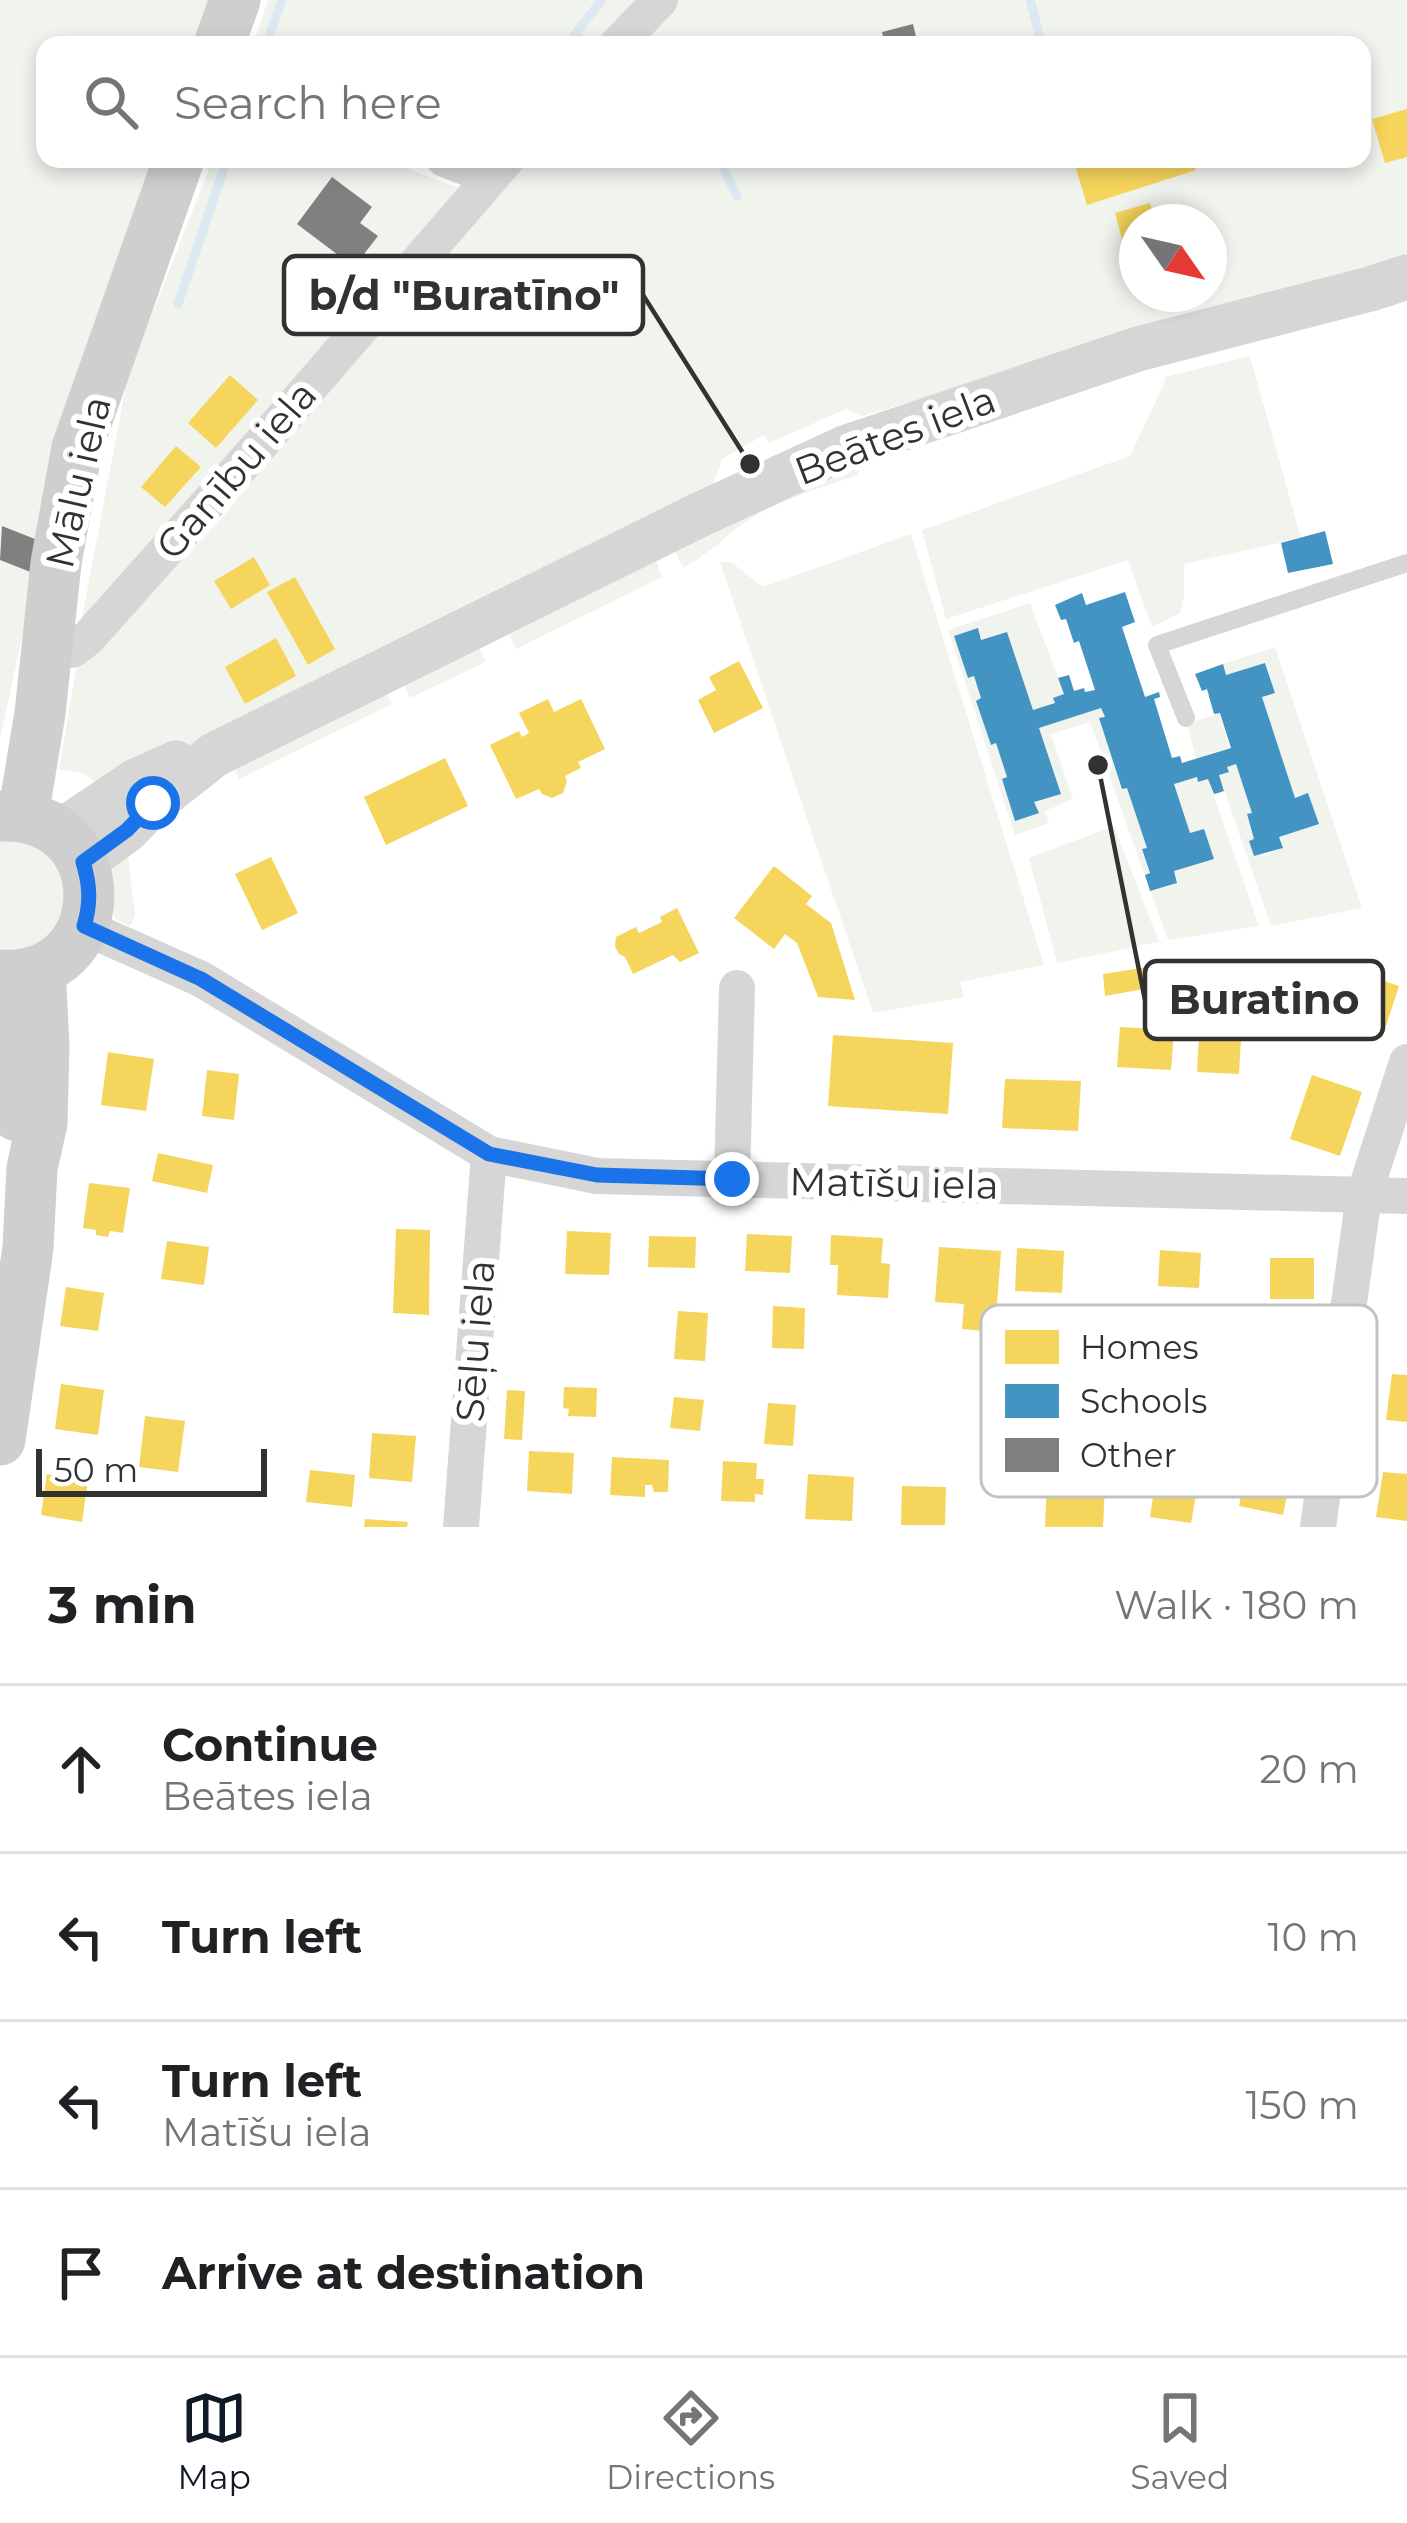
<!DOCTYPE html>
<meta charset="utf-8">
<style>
:root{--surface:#fff;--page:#f2f2f2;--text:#202124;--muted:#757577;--line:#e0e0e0;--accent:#111827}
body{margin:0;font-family:Montserrat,sans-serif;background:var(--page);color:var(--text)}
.compass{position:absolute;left:1119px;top:204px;width:108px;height:108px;border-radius:50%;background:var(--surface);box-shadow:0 6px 18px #0003;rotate:124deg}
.scale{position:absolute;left:36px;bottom:30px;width:231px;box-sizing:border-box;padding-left:12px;border:6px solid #323232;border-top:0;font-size:33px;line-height:42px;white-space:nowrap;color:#323232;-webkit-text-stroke:9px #fff;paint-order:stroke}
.stop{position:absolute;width:36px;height:36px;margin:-27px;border:9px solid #1a73e8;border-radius:50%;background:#fff}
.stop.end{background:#1a73e8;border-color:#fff;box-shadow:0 3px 12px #0008}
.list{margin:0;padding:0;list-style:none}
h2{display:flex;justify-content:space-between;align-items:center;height:156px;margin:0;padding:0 48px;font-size:51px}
h2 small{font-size:39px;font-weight:400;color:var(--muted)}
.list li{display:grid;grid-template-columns:78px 1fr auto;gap:36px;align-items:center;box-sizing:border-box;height:168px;padding:0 48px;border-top:3px solid var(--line)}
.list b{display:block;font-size:45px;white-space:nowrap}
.list p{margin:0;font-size:39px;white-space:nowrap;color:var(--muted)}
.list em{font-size:39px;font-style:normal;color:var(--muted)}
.icon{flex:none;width:66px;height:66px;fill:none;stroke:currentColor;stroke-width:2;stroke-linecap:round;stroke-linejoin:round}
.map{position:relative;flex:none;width:1407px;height:1527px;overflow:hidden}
.search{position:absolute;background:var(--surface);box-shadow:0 6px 18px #0003;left:36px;right:36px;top:36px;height:132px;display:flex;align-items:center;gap:30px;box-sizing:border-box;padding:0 42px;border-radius:24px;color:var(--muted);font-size:45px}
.sheet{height:828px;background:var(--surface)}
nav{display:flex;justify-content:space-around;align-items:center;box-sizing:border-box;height:168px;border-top:3px solid var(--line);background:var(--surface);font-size:33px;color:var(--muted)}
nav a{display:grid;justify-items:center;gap:6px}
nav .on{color:var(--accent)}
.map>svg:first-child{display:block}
.green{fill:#f0f4ed;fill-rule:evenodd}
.homes{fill:#f6d55c}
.schools{fill:#4393c3}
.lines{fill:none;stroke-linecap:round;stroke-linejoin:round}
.stream{stroke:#dde8f2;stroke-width:9}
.building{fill:#808080}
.service{stroke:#d6d6d6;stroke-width:18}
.minor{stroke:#d6d6d6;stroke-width:36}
.tertiary{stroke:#d6d6d6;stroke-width:45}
.secondary{stroke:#cfcfcf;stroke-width:51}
.route{stroke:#1a73e8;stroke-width:15}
.labels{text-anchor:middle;stroke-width:12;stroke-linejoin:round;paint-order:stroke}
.street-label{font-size:39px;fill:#323232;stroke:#fff}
.key{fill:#fff;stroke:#c2c2c2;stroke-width:3}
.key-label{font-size:33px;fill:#323232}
.leader{fill:none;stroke:#323232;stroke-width:4.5}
.callout-dot{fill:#323232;stroke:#fff;stroke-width:4.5}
.callout{fill:#fff;stroke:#323232;stroke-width:4.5}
.callout-label{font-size:42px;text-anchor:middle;font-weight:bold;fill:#323232}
</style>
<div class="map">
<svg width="1407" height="1527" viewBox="0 0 1407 1527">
<rect width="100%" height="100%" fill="#fff"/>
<path class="green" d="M0,0H209L193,45H45V159H152L69,422L0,739Z
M268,0H638L594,45H253Z
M662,0H1407V255L1223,307L863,416L846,409L769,443L764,435L722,459L713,486L105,787L82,773L59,769L76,669L221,519L293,427L521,159H1362V45H621ZM1137,222H1209V294H1137Z
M213,159H382L461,189L80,628L128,375Z
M1250,356L1301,538L1184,564V595L1180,613L1152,627L1128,560L946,619L922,530L1130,456L1164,384L1165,377Z
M860,467L857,475C822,488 775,501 744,523C723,538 706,556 683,568L674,549Z
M911,534L1044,965L960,982L964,997L873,1013L720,562H731L763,587Z
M655,558L662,577L516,649L507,631Z
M1030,603L1064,694L1054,698L1055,703L1033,710L1007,632L981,640L977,629L954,636L968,677L974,676L981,698L976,701L991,744L996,743L1007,777L1002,780L1015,820L1038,813L1034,802L1060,793L1039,728L1101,708L1105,717L1099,719L1122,789L1127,788L1147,848L1142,850L1155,890L1178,883L1174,871L1213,859L1204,829L1190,833L1174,784L1197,777L1199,782L1208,779L1259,926L1168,940L1090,722L1051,734L1073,799L1045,811L1049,823L1015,835L948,630Z
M478,645L486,662L410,698L403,681Z
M1275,647L1362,908L1271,926L1219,775L1228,772L1227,767L1236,764L1252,813L1247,815L1254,839L1250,841L1261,856L1283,848L1279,837L1318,824L1309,794L1295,798L1262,697L1275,692L1266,663L1226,675L1223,664Z
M385,691L392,704L239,779L233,764Z
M1220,713L1229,747L1196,759L1187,724Z
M1114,826L1159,942L1057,963L1029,858Z
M0,831L44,839L75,891L48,947L0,957Z
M128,857L135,915L130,926C97,915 107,887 111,859Z"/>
<path class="homes" d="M1407,109V157L1385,163L1372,119Z
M1073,159H1192L1196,170L1087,205Z
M1150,203L1155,222H1137V240L1123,243L1115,213Z
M230,375L258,400L216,448L188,423Z
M176,446L201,467L165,507L141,487Z
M254,557L270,585L231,609L214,581Z
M295,577L335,649L308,665L267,592Z
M276,638L296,676L245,704L225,667Z
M739,661L763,708L714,733L698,700L716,690L709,677Z
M548,699L554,712L581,699L605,749L578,762L581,768L565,776L567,781L563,793L552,798L542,794L539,789L516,799L490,745L519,731L522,737L529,733L519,713Z
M445,758L468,806L386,845L364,797Z
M271,857L298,913L262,930L235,874Z
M774,866L812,896L806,904L831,923L855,1000L818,997L797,943L785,934L774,949L734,918Z
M677,908L699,953L680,962L673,955L633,974L625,957L619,954L615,947L616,937L636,927L639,933L662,922L660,917Z
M1173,963L1177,983L1105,996L1103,974Z
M1342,967L1399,986L1382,1038L1325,1020Z
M1200,1019L1242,1021L1239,1074L1197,1072Z
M1120,1027L1174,1030L1171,1070L1117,1067Z
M833,1035L953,1043L948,1114L828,1106Z
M108,1052L154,1059L146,1111L101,1105Z
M207,1070L239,1074L234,1120L202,1116Z
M1312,1075L1362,1092L1340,1156L1290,1139Z
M1005,1079L1081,1081L1078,1131L1002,1128Z
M158,1153L213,1165L207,1193L152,1181Z
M89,1183L130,1188L123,1233L110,1231L108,1237L96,1235V1230L83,1228Z
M396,1229L430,1230L429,1315L393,1313Z
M567,1231L611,1233L609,1275L565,1274Z
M747,1234L792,1236L790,1273L745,1271Z
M831,1235L883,1238L881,1263L890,1264L888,1298L837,1295L838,1265H830Z
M649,1236L696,1237L695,1268L648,1267Z
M167,1241L209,1247L204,1285L161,1279Z
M939,1247L1001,1251L995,1332L962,1329L964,1304L935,1302Z
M1017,1248L1064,1251L1062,1293L1015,1291Z
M1160,1250L1201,1253L1199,1288L1158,1286Z
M1270,1258H1314V1299H1270Z
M66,1287L104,1293L98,1331L60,1326Z
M773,1306L805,1308L804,1349L772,1348Z
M678,1311L708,1313L705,1361L674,1359Z
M1392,1374L1407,1375V1422L1386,1420Z
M61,1384L104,1390L98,1435L55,1429Z
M564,1387L597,1388L596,1417L568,1416L569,1409L563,1408Z
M507,1390L525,1391L522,1440L504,1439Z
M674,1397L704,1400L700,1431L670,1428Z
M768,1403L796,1405L793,1446L764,1444Z
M145,1416L185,1421L178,1472L139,1467Z
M372,1433L416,1436L412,1482L369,1478Z
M529,1451L574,1453L572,1494L527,1491Z
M612,1457L669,1460L668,1492H654L652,1485H645V1497L610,1495Z
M723,1461L757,1463L756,1479H764L763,1495L755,1494V1502L721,1501Z
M310,1470L355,1475L352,1507L306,1502Z
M1157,1471L1199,1478L1191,1523L1150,1517Z
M1246,1472L1290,1480L1283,1515L1239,1506Z
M1383,1472L1407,1474V1521L1376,1517Z
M47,1474L88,1481L82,1522L41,1515Z
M808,1474L854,1477L852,1521L805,1519Z
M1047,1483L1105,1485L1103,1527H1045Z
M902,1486L946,1487L945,1525H901Z
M365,1519L408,1522L407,1527H364Z"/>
<path class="schools" d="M1325,531L1333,564L1288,573L1281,543Z
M1125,592L1135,622L1122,627L1145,697L1159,692L1160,697L1154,699L1172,758L1180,756L1182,763L1231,748L1220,713L1214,714L1207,689L1202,691L1195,674L1223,664L1226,675L1265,663L1275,693L1262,697L1295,798L1308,793L1319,824L1279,837L1283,848L1254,856L1249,841L1254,839L1247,814L1252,813L1236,764L1227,767L1229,772L1219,775L1224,791L1218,793L1214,794L1208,779L1198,782L1197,777L1174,784L1190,833L1204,829L1214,859L1174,871L1177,883L1150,891L1145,875L1150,873L1142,849L1147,848L1127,788L1122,789L1099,718L1105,717L1101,708L1039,728L1061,794L1034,802L1039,813L1015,821L1002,779L1007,777L996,743L991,745L976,701L981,698L974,676L968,678L954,636L978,628L981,640L1007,632L1033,710L1055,703L1053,698L1064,694L1058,678L1069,675L1074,691L1084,688L1085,692L1095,690L1079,641L1074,643L1066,619L1061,620L1055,605L1082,593L1086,605Z"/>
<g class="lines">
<path class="stream" d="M1030,0L1042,45
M587,43L575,34L602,0
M266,45L282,0
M719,159L737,196
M178,304L227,159"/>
</g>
<path class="building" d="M913,24L918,45H885L882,32Z
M332,177L372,207L360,223L378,236L354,267L297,224Z
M2,526L45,543L33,573L0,560Z"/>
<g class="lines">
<path class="service" d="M1186,718L1157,645L1407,563"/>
<path class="minor" d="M617,45L660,0
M444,159L491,177
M48,651L72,650L88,638L259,446L507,159
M84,927L201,979L489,1154L597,1176L1407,1196
M732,1179L737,988
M461,1527L489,1154
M1318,1527L1364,1195L1407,1062"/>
<path class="tertiary" d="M60,832L136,781L176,763
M83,862L127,830L153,803L214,755L699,515L847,447L1138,349L1370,289L1407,277"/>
<path class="secondary" d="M219,45L235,0
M0,816C121,811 116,983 0,975
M23,816L40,713L56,563L77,448L179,159
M0,1004L17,1116
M0,1440L28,1248L32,1168L42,1123L44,1045L40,970"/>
</g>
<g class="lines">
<path class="route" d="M153,803L127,830L83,862C90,885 91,903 84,926L201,979L489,1154L597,1175L732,1179"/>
</g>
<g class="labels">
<g class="street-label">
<text transform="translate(895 435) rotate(-21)" y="14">Beātes iela</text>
<text transform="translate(236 470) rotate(-49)" y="14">Ganību iela</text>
<text transform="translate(78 482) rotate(-77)" y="14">Mālu iela</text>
<text transform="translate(894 1183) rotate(1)" y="14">Matīšu iela</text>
<text transform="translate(475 1341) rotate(-86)" y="14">Sēļu iela</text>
</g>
</g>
<rect x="981" y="1305" width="396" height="192" rx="18" class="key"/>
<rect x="1005" y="1330" width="54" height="34" fill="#f6d55c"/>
<rect x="1005" y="1384" width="54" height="34" fill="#4393c3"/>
<rect x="1005" y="1438" width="54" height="34" fill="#808080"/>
<g class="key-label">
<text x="1080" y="1359">Homes</text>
<text x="1080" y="1413">Schools</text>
<text x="1080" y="1467">Other</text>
</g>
<path class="leader" d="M750 464L643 295M1098 765L1145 1000"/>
<g class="callout-dot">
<circle cx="750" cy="464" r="12"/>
<circle cx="1098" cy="765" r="12"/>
</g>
<g class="callout">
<rect x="284" y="256" width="359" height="78" rx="12"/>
<rect x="1145" y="961" width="238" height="78" rx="12"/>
</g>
<g class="callout-label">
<text x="464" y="310">b/d "Buratīno"</text>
<text x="1264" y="1014">Buratino</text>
</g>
</svg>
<svg class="compass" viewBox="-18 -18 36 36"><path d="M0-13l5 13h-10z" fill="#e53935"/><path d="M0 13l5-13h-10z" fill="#757577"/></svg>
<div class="scale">50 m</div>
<div class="stop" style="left:153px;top:803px"></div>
<div class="stop end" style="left:732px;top:1179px"></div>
<div class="search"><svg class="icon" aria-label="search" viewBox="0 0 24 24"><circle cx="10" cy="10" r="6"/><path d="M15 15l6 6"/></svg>Search here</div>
</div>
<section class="sheet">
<h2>3 min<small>Walk · 180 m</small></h2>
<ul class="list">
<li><svg class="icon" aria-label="ahead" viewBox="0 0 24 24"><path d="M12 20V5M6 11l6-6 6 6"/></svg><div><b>Continue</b><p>Beātes iela</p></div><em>20 m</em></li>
<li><svg class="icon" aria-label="left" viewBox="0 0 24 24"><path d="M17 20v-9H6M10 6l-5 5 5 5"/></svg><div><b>Turn left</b></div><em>10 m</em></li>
<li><svg class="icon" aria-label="left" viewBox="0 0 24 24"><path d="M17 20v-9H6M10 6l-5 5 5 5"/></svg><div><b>Turn left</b><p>Matīšu iela</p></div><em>150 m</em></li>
<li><svg class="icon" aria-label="arrive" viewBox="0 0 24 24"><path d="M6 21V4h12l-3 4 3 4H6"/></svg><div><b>Arrive at destination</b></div></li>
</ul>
</section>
<nav>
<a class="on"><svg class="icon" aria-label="map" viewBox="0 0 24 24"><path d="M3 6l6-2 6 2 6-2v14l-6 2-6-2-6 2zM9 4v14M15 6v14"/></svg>Map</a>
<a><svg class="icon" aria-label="directions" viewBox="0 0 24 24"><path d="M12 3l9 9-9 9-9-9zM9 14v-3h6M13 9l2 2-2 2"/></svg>Directions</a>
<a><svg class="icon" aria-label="saved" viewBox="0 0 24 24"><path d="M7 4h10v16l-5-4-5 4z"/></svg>Saved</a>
</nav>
